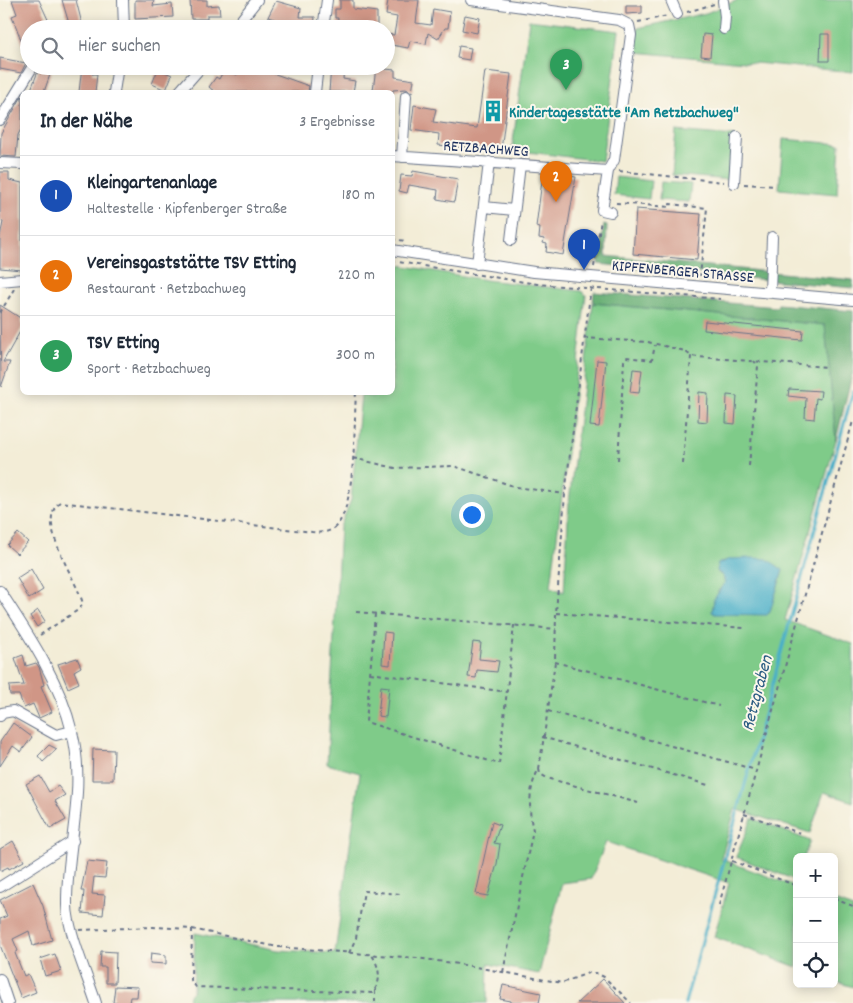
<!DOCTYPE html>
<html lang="de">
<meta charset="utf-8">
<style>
:root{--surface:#fff;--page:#f6f6f7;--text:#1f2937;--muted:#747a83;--line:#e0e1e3;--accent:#7c3aed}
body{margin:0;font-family:Dekko,sans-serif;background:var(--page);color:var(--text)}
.controls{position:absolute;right:15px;bottom:15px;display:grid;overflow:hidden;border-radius:8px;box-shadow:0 2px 12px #0003}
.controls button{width:45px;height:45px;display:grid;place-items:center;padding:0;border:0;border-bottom:1px solid var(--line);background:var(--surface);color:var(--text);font:25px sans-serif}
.you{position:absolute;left:471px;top:514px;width:18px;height:18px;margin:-12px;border:4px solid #fff;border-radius:50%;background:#1a73e8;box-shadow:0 0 0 8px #1a73e833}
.badge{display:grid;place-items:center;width:32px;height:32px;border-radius:50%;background:var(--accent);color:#fff;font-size:16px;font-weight:700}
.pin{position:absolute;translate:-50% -41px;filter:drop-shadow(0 1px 2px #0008)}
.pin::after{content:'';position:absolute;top:26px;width:18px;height:15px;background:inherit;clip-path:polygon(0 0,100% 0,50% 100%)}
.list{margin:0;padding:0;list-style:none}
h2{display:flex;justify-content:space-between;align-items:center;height:65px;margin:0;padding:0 20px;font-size:21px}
h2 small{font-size:16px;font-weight:400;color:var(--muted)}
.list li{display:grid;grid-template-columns:32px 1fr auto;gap:15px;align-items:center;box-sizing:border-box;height:80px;padding:0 20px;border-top:1px solid var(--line)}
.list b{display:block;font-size:19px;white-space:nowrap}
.list p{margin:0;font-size:16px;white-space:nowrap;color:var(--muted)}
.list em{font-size:16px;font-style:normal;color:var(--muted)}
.icon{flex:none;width:28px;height:28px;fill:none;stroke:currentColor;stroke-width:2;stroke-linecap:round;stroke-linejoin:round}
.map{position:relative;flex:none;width:853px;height:1003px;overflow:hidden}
.search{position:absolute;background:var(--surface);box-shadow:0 2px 12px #0003;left:20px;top:20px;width:375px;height:55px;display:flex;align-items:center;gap:12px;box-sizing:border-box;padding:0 18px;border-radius:28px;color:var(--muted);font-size:19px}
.panel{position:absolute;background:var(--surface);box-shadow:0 2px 12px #0003;left:20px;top:90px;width:375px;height:305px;border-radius:8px}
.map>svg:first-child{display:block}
.green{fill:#7fcb89;stroke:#4d7d74;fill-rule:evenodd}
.forest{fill:#67af75;stroke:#416f6a}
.water{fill:#49afc8;stroke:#326f93}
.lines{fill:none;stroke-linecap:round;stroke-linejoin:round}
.stream{stroke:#49afc8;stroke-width:3}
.building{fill:#d09686}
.minor-casing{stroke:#677288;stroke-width:12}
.path{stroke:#677288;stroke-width:2;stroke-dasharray:4 4;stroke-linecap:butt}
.minor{stroke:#fff;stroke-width:10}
.labels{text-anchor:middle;stroke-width:4;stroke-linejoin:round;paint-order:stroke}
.culture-label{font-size:16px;font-weight:bold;fill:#0d838f;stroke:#fbf7ec;text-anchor:start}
.street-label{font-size:16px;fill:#1b2f5e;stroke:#fbf7ec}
.water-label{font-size:18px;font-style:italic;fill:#2b5c83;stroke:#fbf7ec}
</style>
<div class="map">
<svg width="853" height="1003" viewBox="0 0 853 1003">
<rect width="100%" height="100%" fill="#fbf7ec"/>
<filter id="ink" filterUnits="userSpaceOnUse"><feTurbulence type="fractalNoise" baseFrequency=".02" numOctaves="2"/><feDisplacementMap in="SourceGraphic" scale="10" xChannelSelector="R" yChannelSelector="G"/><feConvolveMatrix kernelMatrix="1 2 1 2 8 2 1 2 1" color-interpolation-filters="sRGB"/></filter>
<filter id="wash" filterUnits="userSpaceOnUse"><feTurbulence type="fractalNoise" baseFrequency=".0096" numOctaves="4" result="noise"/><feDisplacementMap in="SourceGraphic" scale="20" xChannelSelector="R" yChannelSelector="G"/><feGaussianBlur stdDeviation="1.12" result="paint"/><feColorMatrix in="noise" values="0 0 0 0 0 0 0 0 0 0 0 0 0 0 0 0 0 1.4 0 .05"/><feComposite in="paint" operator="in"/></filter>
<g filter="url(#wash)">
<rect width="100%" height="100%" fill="#f3edd7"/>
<path class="green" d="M738,0H853V72L635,52L638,28L706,13Z
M529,20L619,31L602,161L512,150Z
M676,131L734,136L730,180L672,175Z
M783,139L840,144L837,194L779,189Z
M616,177L651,181L649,199L614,195Z
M661,182L691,184L689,202L659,200Z
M393,264L486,280L581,291L586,295L551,587L564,592L569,502L593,303L825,325L836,440L785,620L853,644V802L824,792L810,833L735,809L721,859L797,887V967L714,937L729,883L606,842L591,879L562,883L539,974L488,964L487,1003H188L189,995L193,990L195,933L278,950L335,953L360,773L327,764L340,527L351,500L361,395L373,397L374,393L392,392ZM724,561L783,570L770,611L718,596V591L725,583L723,576L718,573V564Z
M752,818L810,841L804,857H797L795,880L736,857Z
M834,901L853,908V987L834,981Z"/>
<path class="forest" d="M604,224L607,225L606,256L853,280V288L598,264Z
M594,292L777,307L778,304L853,311V371L836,440L825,325L593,303Z"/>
<path class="water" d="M752,558L767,559L783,570L770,611L767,615L715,614L712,612L714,599L725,583L723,576L717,571L718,564L730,559Z"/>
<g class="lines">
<path class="stream" d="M685,1003L853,391"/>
</g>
<g id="blocks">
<path class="building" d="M12,0H39L50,24L41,29H29V61L12,16L17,14Z
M62,0H76L82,24L70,27Z
M135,0H154L153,6L172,4L173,17L135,19Z
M190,0H207V6L219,5L220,15H207V19H191Z
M340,0H353V9L377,12V29H337L338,18H335V9H340Z
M388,0H419L416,23L431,25L433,9L450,12L448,28H445L438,39L428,33L426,44L410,41L408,48L386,44V34L394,35L397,17L386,15Z
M276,1L301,8L300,17H315L314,29L282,27L283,22L268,17Z
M626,6H642V13L626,14Z
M465,15L480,18L477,33L462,30Z
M703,34L712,35L710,57L701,56Z
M821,34H829V61H820Z
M459,46L471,48L469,60L457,58Z
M0,58L26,63L21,73L0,69Z
M40,66H53L44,92H30Z
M82,66H93L92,74H97L95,92H79Z
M241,66H253L309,86L308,92H215L209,87L216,77L219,79L225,68L237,75Z
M331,66H344L343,79L355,81L353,92H329Z
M376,68L395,70V77L414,80L412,92L406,89L393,90V93L373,90Z
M158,69L172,75L166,90L152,84Z
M485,71L511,74L501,150L465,145V148L438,145L439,134L411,130L414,105L436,109L433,122L477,128Z
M22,96V127L18,135L16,157L0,156L1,133Z
M413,171L458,179L454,202L437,199L438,190L409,185L407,193L399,191L401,175L412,176Z
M0,172H9V180L22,183V270L0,268V237L3,222L0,221Z
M543,173L576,177L563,255L546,252L547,244L543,243L544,239L539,238L540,228L536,227Z
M636,209L701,214L697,260L633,254Z
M0,305L22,319V328L3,362H10L1,387Z
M705,321L803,331L802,340L704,330Z
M597,360L606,361L599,427L590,426Z
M633,369L642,370L639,393L630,392Z
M789,389L821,391L820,399L816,398L814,419L805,418L806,398L788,396Z
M699,392L708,393L707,422L698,421Z
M727,395L737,396L735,424L726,423Z
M18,533L28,542L17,554L7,545Z
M31,569L43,590L29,599L17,578Z
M38,610L45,621L37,627L30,616Z
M384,632L392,633L390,665L382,664Z
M473,642L481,643L479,659L499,661L497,672L477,670L476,678L468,677Z
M23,655L26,666L36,663L39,667L44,685L41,686L52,712L39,718L33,704L24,708L19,695H10L9,686L24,685L15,658Z
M77,658L81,667L74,671L79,683L68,688L58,664Z
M381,686L389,687L386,717L378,716Z
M13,723L32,737L21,752L13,746L0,766V742Z
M49,745L57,749L43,762L38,756Z
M93,749L114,750L113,780H92Z
M40,776L49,792L58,786L65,795L55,801L66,820L50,829L26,784Z
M492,822L500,825L494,843L500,844L497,864L488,896L476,894Z
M13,841L24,861L9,869L8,867L0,871V849Z
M87,861L107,863L105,878L94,877L92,894L105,895L103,915L82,913L84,891H81Z
M33,883L43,906L52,940L33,946L29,931L13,939L18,951L15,953L24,976L28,974L36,992L21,998L0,945V919L7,916L0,900Z
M101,951L116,952L115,983H106V967H100Z
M151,953L166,955V964L150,963Z
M55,954L61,971L45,976L40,959Z
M603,979L625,1003H577Z
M503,985L541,993L539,1003H511V1001L500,999Z
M115,986L138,987L137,997H130L129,1003H113Z"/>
</g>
</g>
<g filter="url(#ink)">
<use href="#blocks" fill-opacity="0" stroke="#677288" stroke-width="1"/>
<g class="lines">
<g class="minor-casing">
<path id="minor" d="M123,0L124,29
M471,0L619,20L629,25L631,35L614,160L608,171L602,210L611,212
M671,0L677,14
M723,1L725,17L724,29
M175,29H221
M234,29L257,0
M323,29L327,0
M114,92L118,66
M179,92L202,66
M315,92L318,66
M0,120L33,66
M392,156L608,171
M402,157L406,96
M0,163L22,164
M734,183L737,137
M484,207L514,210
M511,240L520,165
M392,250L534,272L853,300
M477,264L489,162
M0,281L22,279
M770,292L772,237
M0,591C28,634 60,681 72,732C87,790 66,847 67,905C67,929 88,978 96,1003
M0,716L2,713L13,711L56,735L72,731
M0,887L73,841
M0,979L8,1003"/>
</g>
<path class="path" d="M687,12L714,4
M638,22L668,16
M619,171L724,182
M744,184L776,186
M616,203L670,207V204L707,208L700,276
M392,239L406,241
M392,261L537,284L720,299
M594,267L601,220
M0,313L14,289
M584,338L648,342L685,351L691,356L699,357L827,367
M353,458L395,468L454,466L516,487L565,494
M618,460L624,361L626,357L652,360L655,345
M683,464L691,356
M749,466L758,366L754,361
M356,612L556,629
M556,613L744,628
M375,614L366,722L499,764L514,625
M40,635L78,610L83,604C77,579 34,521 60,502L312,532C322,533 330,533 337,525C356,504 354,423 356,392
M555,662L719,706
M370,673L507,692
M548,711L756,770
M542,737L708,785
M539,769L540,774L547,778L638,803
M744,814L800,833
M732,861L797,886
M834,899L853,906
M719,905L853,421
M192,929L191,980L196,987L372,993C383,982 379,966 372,955
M80,930L153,927L192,929L278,947L417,958L459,964L562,983L588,973H596L604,977L631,1003
M349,953L356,938L364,891L401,894
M503,972L533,830C528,811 529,785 539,769L555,662L556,613L565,494L591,287
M375,990V1003"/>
<use href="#minor" class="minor"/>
</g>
</g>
<defs>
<g id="building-bare" transform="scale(1.725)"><path d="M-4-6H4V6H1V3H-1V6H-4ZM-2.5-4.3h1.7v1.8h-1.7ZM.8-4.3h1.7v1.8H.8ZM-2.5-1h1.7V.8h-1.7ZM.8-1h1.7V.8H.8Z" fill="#0f9aa8" stroke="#fbf7ec" stroke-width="2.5" paint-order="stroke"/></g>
</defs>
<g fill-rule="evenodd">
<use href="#building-bare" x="493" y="111"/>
</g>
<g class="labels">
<g class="culture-label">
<text x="509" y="117">Kindertagesstätte "Am Retzbachweg"</text>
</g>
<g class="street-label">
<text transform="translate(486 147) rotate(4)" y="6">RETZBACHWEG</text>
<text transform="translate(683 270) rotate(5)" y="6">KIPFENBERGER STRASSE</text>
</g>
<g class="water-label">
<text transform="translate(756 693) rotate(-75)" y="6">Retzgraben</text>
</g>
</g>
</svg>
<div class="controls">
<button>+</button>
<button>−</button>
<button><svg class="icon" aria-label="locate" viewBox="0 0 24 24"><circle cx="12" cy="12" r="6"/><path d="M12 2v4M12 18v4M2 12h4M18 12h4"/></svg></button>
</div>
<div class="you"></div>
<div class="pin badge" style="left:584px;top:270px;background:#1a4fb4">1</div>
<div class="pin badge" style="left:556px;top:202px;background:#e8710a">2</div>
<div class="pin badge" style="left:566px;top:90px;background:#2e9e5b">3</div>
<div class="search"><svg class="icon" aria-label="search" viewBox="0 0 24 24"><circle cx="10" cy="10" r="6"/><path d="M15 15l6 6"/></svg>Hier suchen</div>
<section class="panel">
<h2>In der Nähe<small>3 Ergebnisse</small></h2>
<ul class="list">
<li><span class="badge" style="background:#1a4fb4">1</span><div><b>Kleingartenanlage</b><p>Haltestelle · Kipfenberger Straße</p></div><em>180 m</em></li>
<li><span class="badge" style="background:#e8710a">2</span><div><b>Vereinsgaststätte TSV Etting</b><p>Restaurant · Retzbachweg</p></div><em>220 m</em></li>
<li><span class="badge" style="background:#2e9e5b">3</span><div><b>TSV Etting</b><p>Sport · Retzbachweg</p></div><em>300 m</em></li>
</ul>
</section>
</div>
